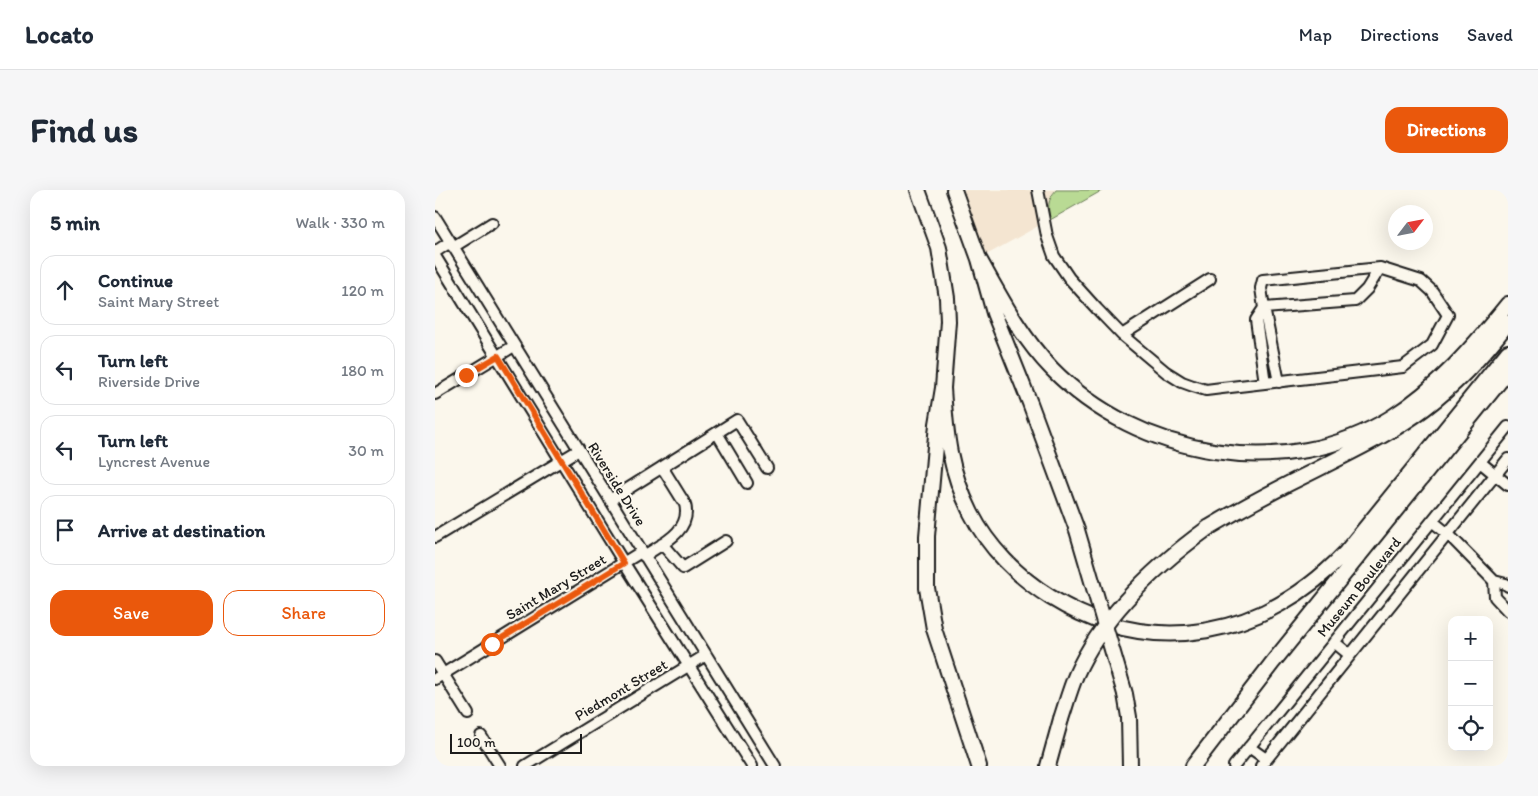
<!DOCTYPE html>
<meta charset="utf-8">
<style>
:root{--surface:#fff;--page:#f6f6f7;--text:#1f2937;--muted:#747a83;--line:#e0e1e3;--accent:#ea580c}
body{margin:0;font-family:Itim,sans-serif;background:var(--page);color:var(--text)}
.controls{position:absolute;right:15px;bottom:15px;display:grid;overflow:hidden;border-radius:10px;box-shadow:0 5px 20px #0002}
.controls button{width:45px;height:45px;display:grid;place-items:center;padding:0;border:0;border-bottom:1px solid var(--line);background:var(--surface);color:var(--text);font:25px sans-serif}
.compass{position:absolute;left:953px;top:15px;width:45px;height:45px;border-radius:50%;background:var(--surface);box-shadow:0 5px 20px #0002;rotate:58deg}
.scale{position:absolute;left:15px;bottom:12px;width:132px;box-sizing:border-box;padding-left:5px;border:2px solid #1c1c1c;border-top:0;font-size:14px;line-height:18px;white-space:nowrap;color:#1c1c1c;-webkit-text-stroke:4px #fbf7ec;paint-order:stroke}
.stop{position:absolute;width:15px;height:15px;margin:-11px;border:4px solid #ea580c;border-radius:50%;background:#fff}
.stop.end{background:#ea580c;border-color:#fff;box-shadow:0 1px 5px #0008}
.list{margin:0;padding:0;list-style:none}
h2{display:flex;justify-content:space-between;align-items:center;height:65px;margin:0;padding:0 20px;font-size:21px}
h2 small{font-size:16px;font-weight:400;color:var(--muted)}
.list li{display:grid;grid-template-columns:32px 1fr auto;gap:15px;align-items:center;box-sizing:border-box;height:70px;margin:0 10px 10px;padding:0 10px;border:1px solid var(--line);border-radius:15px}
.list b{display:block;font-size:19px;white-space:nowrap}
.list p{margin:0;font-size:16px;white-space:nowrap;color:var(--muted)}
.list em{font-size:16px;font-style:normal;color:var(--muted)}
.actions{display:flex;gap:10px;padding:15px 20px}
.actions a{flex:1;padding:11px 0;border:1px solid var(--accent);border-radius:15px;text-align:center;font-size:18px;color:var(--accent)}
.actions .main{background:var(--accent);color:#fff}
.icon{flex:none;width:28px;height:28px;fill:none;stroke:currentColor;stroke-width:2;stroke-linecap:round;stroke-linejoin:round}
.map{position:relative;flex:none;width:1073px;height:576px;overflow:hidden;border-radius:15px}
header{display:flex;align-items:center;gap:30px;box-sizing:border-box;height:70px;padding:0 25px;background:var(--surface);border-bottom:1px solid var(--line)}
header strong{font-size:24px}
nav{display:flex;gap:28px;margin-inline-start:auto;font-size:18px}
.intro{display:flex;align-items:center;justify-content:space-between;box-sizing:border-box;height:120px;padding:0 30px}
h1{margin:0;font-size:35px}
.button{padding:12px 22px;border-radius:15px;background:var(--accent);color:#fff;font-size:18px;font-weight:700}
main{display:flex;gap:30px;padding:0 30px}
aside{flex:1;background:var(--surface);border-radius:15px;box-shadow:0 5px 20px #0002}
.map>svg:first-child{display:block}
.built{fill:#f4e5d1}
.green{fill:#b9da94;stroke:#6a7b58}
.lines{fill:none;stroke-linecap:round;stroke-linejoin:round}
.minor-casing{stroke:#1c1c1c;stroke-width:14}
.highway-casing{stroke:#1c1c1c;stroke-width:18}
.minor{stroke:#fbf7ec;stroke-width:10}
.highway{stroke:#fbf7ec;stroke-width:14}
.highway-bridge-casing{stroke:#1c1c1c;stroke-width:18;stroke-linecap:butt}
.highway-bridge{stroke:#fbf7ec;stroke-width:14}
.route{stroke:#ea580c;stroke-width:6}
.labels{text-anchor:middle;stroke-width:4.5;stroke-linejoin:round;paint-order:stroke}
.street-label{font-size:15px;fill:#1c1c1c;stroke:#fbf7ec}
</style>
<header>
<strong>Locato</strong>
<nav><a>Map</a><a>Directions</a><a>Saved</a></nav>
</header>
<div class="intro"><h1>Find us</h1><a class="button">Directions</a></div>
<main>
<aside>
<h2>5 min<small>Walk · 330 m</small></h2>
<ul class="list">
<li><svg class="icon" aria-label="ahead" viewBox="0 0 24 24"><path d="M12 20V5M6 11l6-6 6 6"/></svg><div><b>Continue</b><p>Saint Mary Street</p></div><em>120 m</em></li>
<li><svg class="icon" aria-label="left" viewBox="0 0 24 24"><path d="M17 20v-9H6M10 6l-5 5 5 5"/></svg><div><b>Turn left</b><p>Riverside Drive</p></div><em>180 m</em></li>
<li><svg class="icon" aria-label="left" viewBox="0 0 24 24"><path d="M17 20v-9H6M10 6l-5 5 5 5"/></svg><div><b>Turn left</b><p>Lyncrest Avenue</p></div><em>30 m</em></li>
<li><svg class="icon" aria-label="arrive" viewBox="0 0 24 24"><path d="M6 21V4h12l-3 4 3 4H6"/></svg><div><b>Arrive at destination</b></div></li>
</ul>
<div class="actions"><a class="main">Save</a><a>Share</a></div>
</aside>
<div class="map">
<svg width="1073" height="576" viewBox="0 0 1073 576">
<rect width="100%" height="100%" fill="#fbf7ec"/>
<filter id="ink" filterUnits="userSpaceOnUse"><feTurbulence type="fractalNoise" baseFrequency=".02" numOctaves="2"/><feDisplacementMap in="SourceGraphic" scale="10" xChannelSelector="R" yChannelSelector="G"/><feConvolveMatrix kernelMatrix="1 2 1 2 8 2 1 2 1" color-interpolation-filters="sRGB"/></filter>
<g filter="url(#ink)">
<path class="built" d="M519,0H668L544,69Z"/>
<path class="green" d="M621,0H668L615,30C613,18 612,10 621,0Z"/>
<g class="lines">
<g class="minor-casing">
<path id="minor" d="M603,0L612,46L619,66L634,88L662,119L687,145L731,182L747,192L758,196L771,200L787,198L968,177L997,155L1013,125L997,101L986,91L945,78L828,90L826,98L829,118L844,192
M0,27L340,576
M18,57L57,33
M0,62L15,52
M0,66L189,373L317,576
M687,145L775,89
M830,193L821,130L829,118L920,111L932,99L945,78
M0,204L79,156
M282,243L312,293
M1045,272L1073,295
M175,310L302,230L332,278
M997,331L1013,344L1059,391L1071,394L1073,396
M0,347L144,260
M227,354L248,378L291,351
M209,366C227,354 257,341 250,314L227,277
M1059,391L1060,407L1073,421
M899,452L915,465
M0,471L33,524
M0,489L206,362
M46,546L65,576
M814,557L831,569
M90,576L271,465
M799,576L1073,237
M826,576L1073,269"/>
</g>
<g class="highway-casing">
<path id="highway" d="M483,0L504,58L512,108L513,131L508,198L502,234L492,346V398L499,439L544,576
M519,0L544,69L559,123L595,213L642,340
M544,69C566,108 586,147 617,179C703,267 851,294 957,227C1003,198 1039,156 1073,114
M508,198C511,246 514,279 536,323C553,357 583,387 615,407C718,471 830,447 911,362L1073,162
M773,338C808,317 844,298 881,280C918,261 957,243 990,218C1022,194 1049,164 1073,133
M690,504L694,527L695,576
M613,576L626,529
M758,576L838,472L1073,181"/>
</g>
<use href="#minor" class="minor"/>
<use href="#highway" class="highway"/>
<g class="highway-bridge-casing">
<path id="highway-bridge" d="M642,340L690,504
M626,529C631,514 635,499 641,485C667,426 722,375 773,338"/>
</g>
<use href="#highway-bridge" class="highway-bridge"/>
</g>
</g>
<g class="lines" filter="url(#ink)">
<path class="route" d="M31,185L63,166L189,373L57,454"/>
</g>
<g class="labels">
<g class="street-label">
<text transform="translate(182 294) rotate(58)" y="5">Riverside Drive</text>
<text transform="translate(121 397) rotate(-31)" y="5">Saint Mary Street</text>
<text transform="translate(924 397) rotate(-51)" y="5">Museum Boulevard</text>
<text transform="translate(186 500) rotate(-31)" y="5">Piedmont Street</text>
</g>
</g>
</svg>
<div class="controls">
<button>+</button>
<button>−</button>
<button><svg class="icon" aria-label="locate" viewBox="0 0 24 24"><circle cx="12" cy="12" r="6"/><path d="M12 2v4M12 18v4M2 12h4M18 12h4"/></svg></button>
</div>
<svg class="compass" viewBox="-18 -18 36 36"><path d="M0-13l5 13h-10z" fill="#e53935"/><path d="M0 13l5-13h-10z" fill="#747a83"/></svg>
<div class="scale">100 m</div>
<div class="stop" style="left:57px;top:454px"></div>
<div class="stop end" style="left:31px;top:185px"></div>
</div>
</main>
